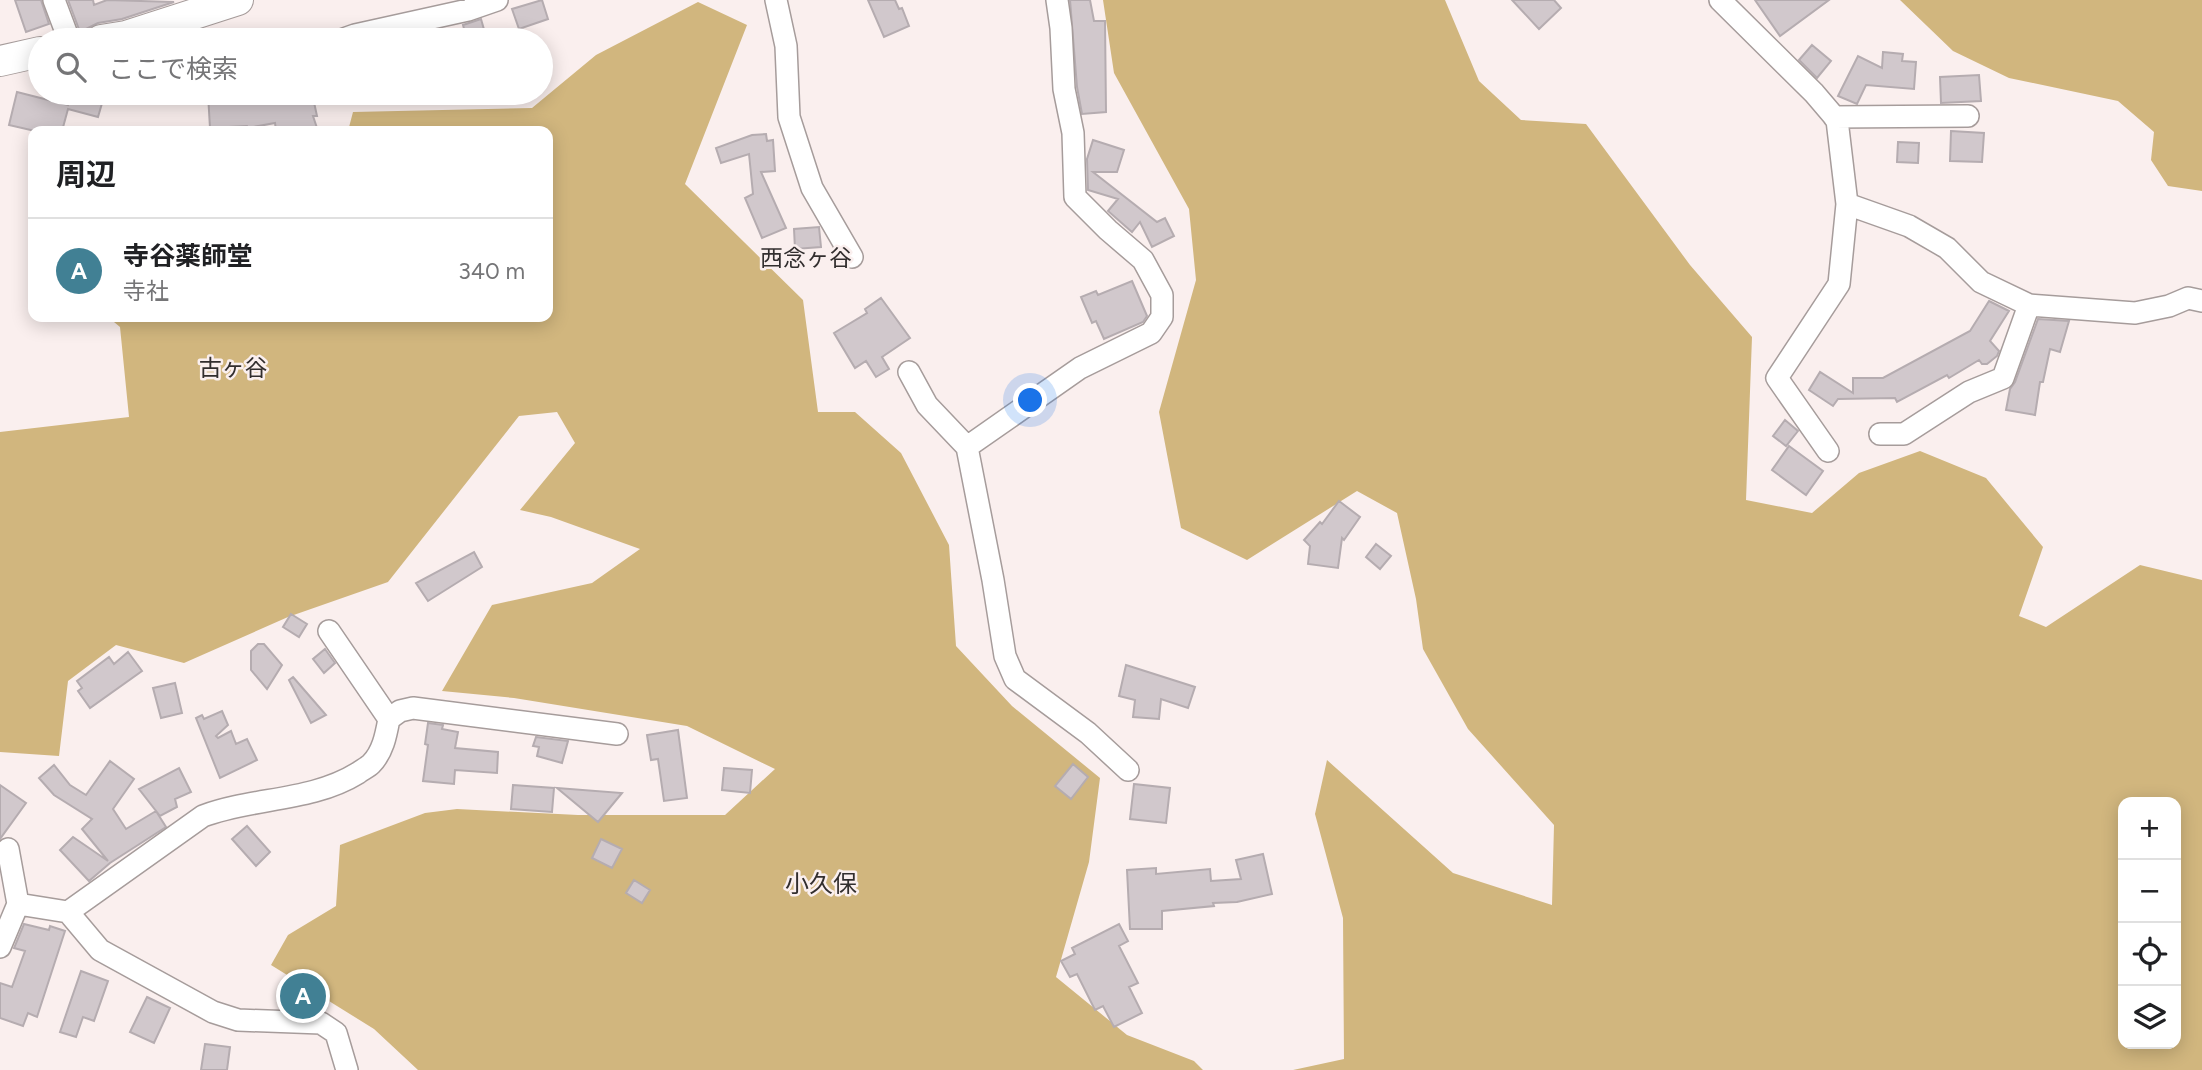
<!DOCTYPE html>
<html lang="ja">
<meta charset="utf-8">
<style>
:root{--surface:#fff;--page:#f6f6f6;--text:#202124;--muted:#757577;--line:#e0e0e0;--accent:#418094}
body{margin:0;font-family:Figtree,"Noto Sans JP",sans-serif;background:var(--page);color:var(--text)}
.controls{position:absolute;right:21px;bottom:21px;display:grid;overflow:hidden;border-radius:14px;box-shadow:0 4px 18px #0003}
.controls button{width:63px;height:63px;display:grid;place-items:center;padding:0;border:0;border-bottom:2px solid var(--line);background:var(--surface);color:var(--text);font:35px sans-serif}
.you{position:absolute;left:1031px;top:401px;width:24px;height:24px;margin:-18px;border:5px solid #fff;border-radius:50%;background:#1a73e8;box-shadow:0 0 0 10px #1a73e833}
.badge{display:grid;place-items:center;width:46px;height:46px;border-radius:50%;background:var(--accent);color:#fff;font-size:23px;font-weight:700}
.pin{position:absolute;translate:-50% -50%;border:4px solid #fff;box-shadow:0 2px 7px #0006}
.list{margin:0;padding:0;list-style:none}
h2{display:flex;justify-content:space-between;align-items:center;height:91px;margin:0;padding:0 28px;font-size:30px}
h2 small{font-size:23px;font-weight:400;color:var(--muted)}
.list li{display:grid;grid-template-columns:46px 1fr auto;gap:21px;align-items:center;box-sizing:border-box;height:105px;padding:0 28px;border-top:2px solid var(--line)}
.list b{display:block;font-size:26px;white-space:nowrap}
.list p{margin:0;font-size:23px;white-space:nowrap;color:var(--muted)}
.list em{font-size:23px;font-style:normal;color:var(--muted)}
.icon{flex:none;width:38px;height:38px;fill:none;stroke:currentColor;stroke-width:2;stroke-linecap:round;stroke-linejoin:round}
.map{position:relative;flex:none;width:2202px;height:1070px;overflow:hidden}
.search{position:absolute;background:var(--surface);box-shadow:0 4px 18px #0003;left:28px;top:28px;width:525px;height:77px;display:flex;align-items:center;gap:18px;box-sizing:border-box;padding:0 24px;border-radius:38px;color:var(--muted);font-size:26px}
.panel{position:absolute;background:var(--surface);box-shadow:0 4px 18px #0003;left:28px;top:126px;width:525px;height:196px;border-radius:14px}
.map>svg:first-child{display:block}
.forest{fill:#d1b67e;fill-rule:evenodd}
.building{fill:#d1c8cc;stroke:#b5acb0;stroke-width:2}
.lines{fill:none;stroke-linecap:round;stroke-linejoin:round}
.minor-casing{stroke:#a69c9b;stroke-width:24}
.highway-casing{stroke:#a69c9b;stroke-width:32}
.minor{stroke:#fff;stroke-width:21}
.highway{stroke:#fff;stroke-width:30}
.labels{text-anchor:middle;stroke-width:5;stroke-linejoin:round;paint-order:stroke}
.neighbourhood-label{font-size:23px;fill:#322e2e;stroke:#faefee}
.quarter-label{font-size:24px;fill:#322e2e;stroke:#faefee}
</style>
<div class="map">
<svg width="2202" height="1070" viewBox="0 0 2202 1070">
<rect width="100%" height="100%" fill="#faefee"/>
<path class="forest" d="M1103,0H1445L1479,81L1521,120L1586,124L1690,265L1752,337L1746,500L1812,513L1859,473L1920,451L1986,478L2043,547L2019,616L2046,627L2140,565L2202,580V1070H1293L1344,1059L1343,918L1315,814L1327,760L1453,873L1552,905L1554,825L1468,729L1423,649L1416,599L1397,513L1357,491L1247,560L1181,528L1159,412L1196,280L1189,209L1114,73ZM2123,802H2176V1044H2123Z
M1900,0H2202V191L2168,186L2151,160L2154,132L2118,101L2009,78L1953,51Z
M698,2L747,25L685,184L803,300L818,412H855L901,453L949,545L956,646L1012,706L1100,778L1089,862L1056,977L1127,1035L1194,1061L1203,1070H418L374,1029L271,965L288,935L336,906L340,845L425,813L457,809L578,815H725L775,769L687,726L514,698L442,691L492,605L592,583L640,549L551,517L520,510L575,443L557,412L519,416L388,582L288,617L184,663L116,645L68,681L59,756L0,752V432L129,417L120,327L108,317H548V131H348L353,112L532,108L596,55Z"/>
<path class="building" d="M15,0H41L49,24L26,32Z
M68,0H93L94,5L107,0L174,2L122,19L98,23L80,32Z
M542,0L548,19L519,29L512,9Z
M868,0H895L899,9L902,8L909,26L884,37Z
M1070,0H1090L1094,21H1105L1106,112L1082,114L1077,87Z
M1512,0H1554L1561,8L1539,29Z
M1755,0H1829L1780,36Z
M481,19L487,40H467L463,25Z
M1812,45L1831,61L1817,78L1799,60Z
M1883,52L1903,54L1902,61L1916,62L1914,89L1866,85L1857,104L1838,96L1858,56L1882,68Z
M1979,75L1981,101L1941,103L1940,77Z
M17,92L68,105L72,93H105L98,117L68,109L62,131H35L9,125Z
M218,93H312L317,116H313L318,131H276L275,123L248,128L247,126L210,128L208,94Z
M1951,131L1984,133L1982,162L1950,161Z
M766,134L767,141L773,140L775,171L761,172L786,228L762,238L745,198L753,194L749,154L721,163L716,148L752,135Z
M1093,140L1124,150L1117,172H1093L1157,222L1165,218L1174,236L1152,247L1140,222L1132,232L1108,211L1118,199L1088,190L1087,159Z
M1898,142L1919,143L1918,163L1897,162Z
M819,227L821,247L795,249L794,229Z
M1132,281L1147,316L1143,322L1104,339L1096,321L1092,323L1081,297L1096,291L1098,295Z
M881,298L910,338L882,357L889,369L876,377L866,361L855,368L834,333L867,313L865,309Z
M1989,301L2009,311L1990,341L1999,351L1997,356L1987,364H1982L1979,360L1949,378L1947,375L1897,402L1895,398L1838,399L1833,406L1809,390L1820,372L1853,393V378H1883L1970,331Z
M2038,319L2069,321L2060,352L2050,349L2043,382H2040L2035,415L2006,410L2010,389L2015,382Z
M1785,420L1798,431L1786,446L1773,436Z
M1789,446L1823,471L1806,495L1772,470Z
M1339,501L1360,517L1344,540L1342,538L1338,568L1308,564L1310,546L1304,540L1320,522L1322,524Z
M1376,544L1391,556L1380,569L1366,557Z
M474,552L482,567L428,601L416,583Z
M291,614L307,624L299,637L283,627Z
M258,644H264L282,665L267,689L251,670V651Z
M325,649L335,663L324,673L313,659Z
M128,652L142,671L90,708L78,691L82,688L77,681L109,657L114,664Z
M1126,665L1195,687L1188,708L1161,699L1159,719L1133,717L1135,700L1119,696Z
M293,677L326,715L311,723L289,680Z
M175,683L182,713L161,718L153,688Z
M222,711L228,725L216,736L218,738L231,731L236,744L247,739L257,760L220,778L196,718L202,715L204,719Z
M428,723L443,725L442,729L458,732L455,748L498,752L497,773L455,770L454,784L423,781L428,745L425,744Z
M678,730L687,798L664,801L658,759L651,760L647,735Z
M536,737L568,741L562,763L537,756L539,747L533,746Z
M110,761L134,779L113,809L126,829L156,811L166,827L110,863L89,881L60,850L73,837L108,861L82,829L92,819L54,795L39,778L54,765L70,785L86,795Z
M1073,764L1088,777L1071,799L1055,786Z
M179,768L191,792L175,799L177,807L160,816L139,789Z
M724,768L752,770L750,793L722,790Z
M1134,784L1170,788L1166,823L1130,819Z
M0,785L26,803L0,839Z
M513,785L554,788L552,812L511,809Z
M557,788L622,793L598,822Z
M247,826L270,852L256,866L232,839Z
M601,839L622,849L612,868L592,858Z
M1263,854L1272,894L1237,902L1213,903L1214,906L1162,911V929H1130L1127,870L1156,868V874L1210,869L1211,881L1241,879L1236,860Z
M634,880L650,890L642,903L626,893Z
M24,924L49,930L50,926L65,931L37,1017L28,1013L23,1026L0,1018V983L12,987L25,951L14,948Z
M1119,924L1128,941L1119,946L1138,983L1129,987L1142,1013L1114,1027L1103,1006L1095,1010L1077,974L1070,977L1061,961L1075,954L1072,948Z
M81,971L108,981L94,1021L83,1017L76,1037L60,1032Z
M316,987V1005L290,1006V988Z
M147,997L170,1008L154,1043L130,1032Z
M205,1044L230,1047L227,1070H201Z"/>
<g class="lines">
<g class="minor-casing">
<path id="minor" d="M54,0L69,40
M776,0L786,46L789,117L812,188L852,257
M1720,0L1814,93L1837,120L1847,204L1839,284L1777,378L1828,451
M341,40L355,35L468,10L497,0
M1834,117L1968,116
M1847,204L1909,226L1947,248L1981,282L2029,305L2135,313L2169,306L2188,298L2202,301
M909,372L927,405L967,447L993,580L1005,656L1015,679L1088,733L1128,770
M1880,434H1904L1969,392L2003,378L2029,305
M967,447L1080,368L1151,333L1162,317V295L1143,260L1108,230L1075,197L1073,133L1064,89L1061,28L1057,0
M329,631L389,719
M8,849L18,904
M68,912L203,816C254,797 311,802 358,773C362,770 368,767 371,764C383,752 386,735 389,719L400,711L413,708L617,734
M0,947L18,904L68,912L100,950L213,1012L238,1020L321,1023L336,1033L347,1070"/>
</g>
<g class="highway-casing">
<path id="highway" d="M101,40L126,36L238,0
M0,61L40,52"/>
</g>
<use href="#minor" class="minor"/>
<use href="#highway" class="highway"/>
</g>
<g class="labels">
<g class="neighbourhood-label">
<text x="806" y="266">西念ヶ谷</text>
<text x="233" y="376">古ヶ谷</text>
</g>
<g class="quarter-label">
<text x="821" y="892">小久保</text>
</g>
</g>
</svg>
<div class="controls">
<button>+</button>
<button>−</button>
<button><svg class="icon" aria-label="locate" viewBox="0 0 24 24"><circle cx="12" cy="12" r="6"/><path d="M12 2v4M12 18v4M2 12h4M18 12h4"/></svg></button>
<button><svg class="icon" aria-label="layers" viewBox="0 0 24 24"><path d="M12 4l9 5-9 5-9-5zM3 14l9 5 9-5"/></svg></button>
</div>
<div class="you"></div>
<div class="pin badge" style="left:303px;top:996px">A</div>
<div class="search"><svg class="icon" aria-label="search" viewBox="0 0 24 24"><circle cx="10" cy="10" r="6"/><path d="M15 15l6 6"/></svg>ここで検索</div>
<section class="panel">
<h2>周辺<small></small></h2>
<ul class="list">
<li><span class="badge">A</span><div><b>寺谷薬師堂</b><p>寺社</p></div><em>340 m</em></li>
</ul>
</section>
</div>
